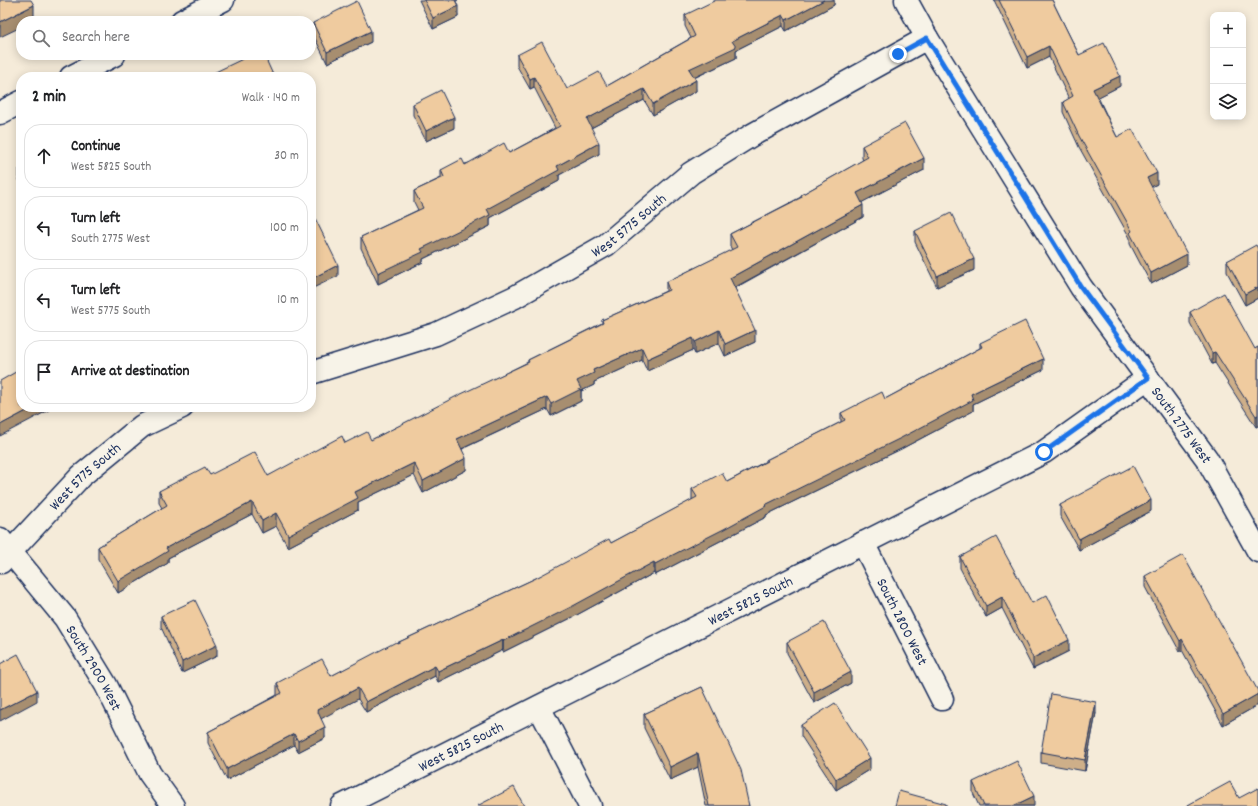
<!DOCTYPE html>
<meta charset="utf-8">
<style>
:root{--surface:#fff;--page:#f6f6f6;--text:#202124;--muted:#757577;--line:#e0e0e0}
body{margin:0;font-family:Dekko,sans-serif;background:var(--page);color:var(--text)}
.controls{position:absolute;right:12px;top:12px;display:grid;overflow:hidden;border-radius:8px;box-shadow:0 2px 10px #0003}
.controls button{width:36px;height:36px;display:grid;place-items:center;padding:0;border:0;border-bottom:1px solid var(--line);background:var(--surface);color:var(--text);font:20px sans-serif}
.stop{position:absolute;width:12px;height:12px;margin:-9px;border:3px solid #1a73e8;border-radius:50%;background:#fff}
.stop.end{background:#1a73e8;border-color:#fff;box-shadow:0 1px 4px #0008}
.list{margin:0;padding:0;list-style:none}
h2{display:flex;justify-content:space-between;align-items:center;height:52px;margin:0;padding:0 16px;font-size:17px}
h2 small{font-size:13px;font-weight:400;color:var(--muted)}
.list li{display:grid;grid-template-columns:26px 1fr auto;gap:12px;align-items:center;box-sizing:border-box;height:64px;margin:0 8px 8px;padding:0 8px;border:1px solid var(--line);border-radius:16px}
.list b{display:block;font-size:15px;white-space:nowrap}
.list p{margin:0;font-size:13px;white-space:nowrap;color:var(--muted)}
.list em{font-size:13px;font-style:normal;color:var(--muted)}
.icon{flex:none;width:22px;height:22px;fill:none;stroke:currentColor;stroke-width:2;stroke-linecap:round;stroke-linejoin:round}
.map{position:relative;flex:none;width:1258px;height:806px;overflow:hidden}
.search{position:absolute;background:var(--surface);box-shadow:0 2px 10px #0003;left:16px;top:16px;width:300px;height:44px;display:flex;align-items:center;gap:10px;box-sizing:border-box;padding:0 14px;border-radius:16px;color:var(--muted);font-size:15px}
.panel{position:absolute;background:var(--surface);box-shadow:0 2px 10px #0003;left:16px;top:72px;width:300px;height:340px;border-radius:16px}
.map>svg:first-child{display:block}
.lines{fill:none;stroke-linecap:round;stroke-linejoin:round}
.street-casing{stroke:#1b2f5e;stroke-width:25}
.street{stroke:#f7f3e8;stroke-width:22}
.wall{fill:#ceaf89;stroke:#1b2f5e}
.shaded-wall{fill:#a78e6f;stroke:#1b2f5e}
.building{fill:#efcb9f;stroke:#1b2f5e}
.route{stroke:#1a73e8;stroke-width:5}
.labels{text-anchor:middle;stroke-width:3;stroke-linejoin:round;paint-order:stroke}
.street-label{font-size:15px;fill:#1b2f5e;stroke:#f7f3e8}
</style>
<div class="map">
<svg width="1258" height="806" viewBox="0 0 1258 806">
<rect width="100%" height="100%" fill="#f5ebd9"/>
<filter id="ink" filterUnits="userSpaceOnUse"><feTurbulence type="fractalNoise" baseFrequency=".025" numOctaves="2"/><feDisplacementMap in="SourceGraphic" scale="8" xChannelSelector="R" yChannelSelector="G"/><feConvolveMatrix kernelMatrix="1 2 1 2 8 2 1 2 1" color-interpolation-filters="sRGB"/></filter>
<g filter="url(#ink)">
<g class="lines">
<g class="street-casing">
<g id="street">
<path id="s1" d="M906,0L927,38L1081,287L1207,459L1258,551"/>
<path d="M182,21L223,0"/>
<path d="M71,77L114,55"/>
<path d="M0,113L21,102"/>
<path id="s2" d="M311,373L436,334L515,297L606,245L691,173L752,135L927,38"/>
<path id="s3" d="M0,539L65,618L106,685L150,774L173,806"/>
<path id="s4" d="M863,543L942,699"/>
<path id="s5" d="M1,562L81,476L142,426L182,407"/>
<path d="M539,707L590,806"/>
<path id="s6" d="M342,806L1044,452L1148,378"/>
</g>
</g>
<use href="#street" class="street"/>
</g>
<path class="wall" d="M419,0H458L456,1L458,17L433,29Z
M834,0V5L786,31L783,26L736,50V58L694,78L696,91L653,115L644,100L591,128L599,154L559,175V181L490,218V226L423,259V262L378,284L361,248V237L418,210L414,202V191L441,178V170L509,153L555,128L534,87L530,89L517,66V55L567,89L607,86L691,38L685,26V15Z
M994,0H1052L1079,55L1120,86L1098,97L1117,137L1157,184L1151,187L1187,265L1151,284L1130,244V238L1079,147L1063,112V102L1069,99L1049,57L1027,68Z
M313,23L371,42L327,63L313,34Z
M413,104L454,128L426,141L413,115Z
M862,146L924,170L862,202L863,217L735,288L755,342L725,356L719,343L695,354L693,350L647,371L642,360L594,382V385L581,391V401L551,416L547,409L462,449L466,470L423,493L414,475L358,502V510L288,547L276,526L262,533L252,514L168,558V563L118,593L98,559V547L162,508L159,503V491L210,475L268,476L345,443L371,440L528,362V360L602,323V320L666,291V282L732,250L730,246V234L801,197V195L863,160L862,158Z
M21,168V185L19,180V169Z
M915,231L974,270L937,287L915,242Z
M1258,249V298L1245,305L1227,272V261Z
M1190,312L1255,349L1258,347V426L1256,427L1215,363L1212,364L1190,323Z
M980,343L1043,370L973,404V411L901,449L766,515V517L724,539L655,575L654,573L573,617L503,652V650L438,682L435,676L366,712L358,699L321,718L325,738L298,752L294,745L227,780L208,743V732L277,695V683L331,676L397,643L611,543L692,500V489L727,482L766,461V460L841,422V413L885,399L980,348Z
M1060,505L1151,511L1079,550L1060,516Z
M960,557L1032,603L1069,651L1033,669L1002,608L986,617L960,568Z
M1145,576L1258,691V705L1223,725L1182,650L1180,652L1145,587Z
M161,616L217,656L182,673L161,627Z
M787,642L851,683L814,703L787,653Z
M702,687L749,806H706L698,767L670,780L644,728V714Z
M1096,713L1085,771L1041,763V752Z
M801,725L870,769L836,790L801,736Z
M973,782L1034,806H979L973,793Z"/>
<path class="shaded-wall" d="M824,0H834V5L786,31V20Z
M34,5V20L32,21H21V27L0,37V22Z
M458,6V17L433,29V18Z
M783,15V26L736,50V58L689,80V69L732,41Z
M371,31V42L327,63V52Z
M1049,46V57L1027,68V57Z
M1120,76V86L1093,100V89Z
M534,77V87L530,89V79Z
M696,80V91L653,115V104Z
M644,89V100L587,130V119Z
M454,117V128L426,141V131Z
M599,143V154L559,175V181L490,218V226L423,259V262L378,284V273L421,249L557,166Z
M924,158V170L857,205V193Z
M1157,173V184L1147,189V178Z
M863,205V217L730,290V278Z
M1187,254V265L1151,284V273Z
M974,259V270L937,287V276Z
M338,265V276L311,289V279Z
M1258,287V298L1245,305V294Z
M719,330V343L695,354V342Z
M755,330V342L725,356V344Z
M693,338V350L647,371V359Z
M642,348V360L594,382V385L581,391V401L551,416V404L577,381L593,370Z
M1215,352V363L1212,364V353Z
M1043,359V370L973,404V411L901,449L766,515V517L655,575V564L971,394Z
M547,397V409L457,451V439Z
M34,407H49V410L0,436V425Z
M1258,415V426L1256,427V416Z
M466,458V470L423,493V481Z
M414,463V475L358,502V510L288,547V535L355,492Z
M1151,500V511L1079,550V539Z
M252,502V514L168,558V563L118,593V581L166,548Z
M276,513V526L262,533V521Z
M654,562V573L573,617L503,652V641Z
M1002,597V608L986,617V606Z
M1182,639V650L1180,652V641Z
M503,640V650L438,682V671Z
M1069,640V651L1033,669V658Z
M217,645V656L182,673V662Z
M435,666V676L366,712V702Z
M851,672V683L814,703V692Z
M358,688V699L317,721V710Z
M37,691V701L0,721V710Z
M1258,694V705L1223,725V714Z
M1096,702V713L1085,771V760Z
M325,727V738L298,752V741Z
M294,734V745L227,780V769Z
M698,753V767L670,780V767Z
M870,758V769L836,790V779Z
M1034,796V806H1013Z"/>
<path class="building" d="M0,0H31L34,5L0,22Z
M424,0H455L458,6L433,18Z
M716,0H824L786,20L783,15L732,41L736,47L689,69L696,80L653,104L644,89L587,119L599,143L557,166L559,170L487,209L490,215L421,249L423,252L378,273L361,237L423,208L414,191L444,177L441,170L462,159L465,165L504,143L509,153L560,126L534,77L530,79L517,55L542,42L567,89L599,72L607,86L695,36L685,15Z
M999,0H1052L1079,55L1104,43L1120,76L1093,89L1117,137L1132,129L1157,173L1147,178L1187,254L1151,273L1130,233L1132,231L1079,136L1063,102L1073,96L1049,46L1027,57Z
M357,1L371,31L327,52L313,23Z
M251,55H264L274,77H205Z
M441,90L454,117L426,131L413,104Z
M905,123L924,158L857,193L863,205L730,278L755,330L725,344L719,330L695,342L693,338L647,359L642,348L593,370L594,373L577,381L581,389L551,404L547,397L457,439L466,458L423,481L414,463L355,492L358,498L288,535L276,513L262,521L252,502L166,548L168,551L118,581L98,547L167,505L159,491L205,467L210,475L255,452L268,476L342,436L345,443L367,432L371,440L457,396L529,362L528,360L603,323L602,320L669,290L666,282L737,247L730,234L802,197L801,195L868,157L862,146Z
M21,168V174L19,169Z
M311,210L338,265L311,279Z
M951,213L974,259L937,276L915,231Z
M1256,245L1258,249V287L1245,294L1227,261Z
M1224,293L1255,349L1258,347V415L1256,416L1215,352L1212,353L1190,312Z
M1025,321L1043,359L971,394L973,400L901,438L765,505L766,506L724,529L655,564L654,562L573,606L503,641V640L438,671L435,666L366,702L358,688L317,710L325,727L298,741L294,734L227,769L208,732L282,693L277,683L322,659L331,676L396,642L397,643L536,578L609,539L611,543L697,497L692,489L722,473L727,482L767,461L766,460L845,420L841,413L882,392L885,399L982,347L980,343Z
M21,369V407H34L0,425V381Z
M1133,466L1151,500L1079,539L1060,505Z
M996,537L1032,603L1047,595L1069,640L1033,658L1002,597L986,606L960,557Z
M1183,555L1258,691V694L1223,714L1182,639L1180,641L1145,576Z
M195,600L217,645L182,662L161,616Z
M824,622L851,672L814,692L787,642Z
M18,654L37,691L0,710V664Z
M702,687L741,770L749,806H709L698,753L670,767L644,714Z
M1051,694L1096,702L1085,760L1041,752Z
M835,703L870,758L836,779L801,725Z
M1017,761L1034,796L1013,806H984L973,782Z
M1230,782L1239,798L1258,788V806H1186Z
M514,787L524,806H477Z
M899,791L946,804V806H895Z"/>
</g>
<g class="lines" filter="url(#ink)">
<path class="route" d="M898,54L927,38L1081,287L1148,378L1044,452"/>
</g>
<g class="labels">
<g class="street-label">
<text dy="5" stroke="none"><textPath href="#s2" startOffset="353">West 5775 South</textPath></text>
<text dy="5" stroke="none"><textPath href="#s1" startOffset="507">South 2775 West</textPath></text>
<text dy="5" stroke="none"><textPath href="#s5" startOffset="120">West 5775 South</textPath></text>
<text dy="5" stroke="none"><textPath href="#s6" startOffset="457">West 5825 South</textPath></text>
<text dy="5" stroke="none"><textPath href="#s4" startOffset="88">South 2800 West</textPath></text>
<text dy="5" stroke="none"><textPath href="#s3" startOffset="160">South 2900 West</textPath></text>
<text dy="5" stroke="none"><textPath href="#s6" startOffset="133">West 5825 South</textPath></text>
</g>
</g>
</svg>
<div class="controls">
<button>+</button>
<button>−</button>
<button><svg class="icon" aria-label="layers" viewBox="0 0 24 24"><path d="M12 4l9 5-9 5-9-5zM3 14l9 5 9-5"/></svg></button>
</div>
<div class="stop" style="left:1044px;top:452px"></div>
<div class="stop end" style="left:898px;top:54px"></div>
<div class="search"><svg class="icon" aria-label="search" viewBox="0 0 24 24"><circle cx="10" cy="10" r="6"/><path d="M15 15l6 6"/></svg>Search here</div>
<section class="panel">
<h2>2 min<small>Walk · 140 m</small></h2>
<ul class="list">
<li><svg class="icon" aria-label="ahead" viewBox="0 0 24 24"><path d="M12 20V5M6 11l6-6 6 6"/></svg><div><b>Continue</b><p>West 5825 South</p></div><em>30 m</em></li>
<li><svg class="icon" aria-label="left" viewBox="0 0 24 24"><path d="M17 20v-9H6M10 6l-5 5 5 5"/></svg><div><b>Turn left</b><p>South 2775 West</p></div><em>100 m</em></li>
<li><svg class="icon" aria-label="left" viewBox="0 0 24 24"><path d="M17 20v-9H6M10 6l-5 5 5 5"/></svg><div><b>Turn left</b><p>West 5775 South</p></div><em>10 m</em></li>
<li><svg class="icon" aria-label="arrive" viewBox="0 0 24 24"><path d="M6 21V4h12l-3 4 3 4H6"/></svg><div><b>Arrive at destination</b></div></li>
</ul>
</section>
</div>
